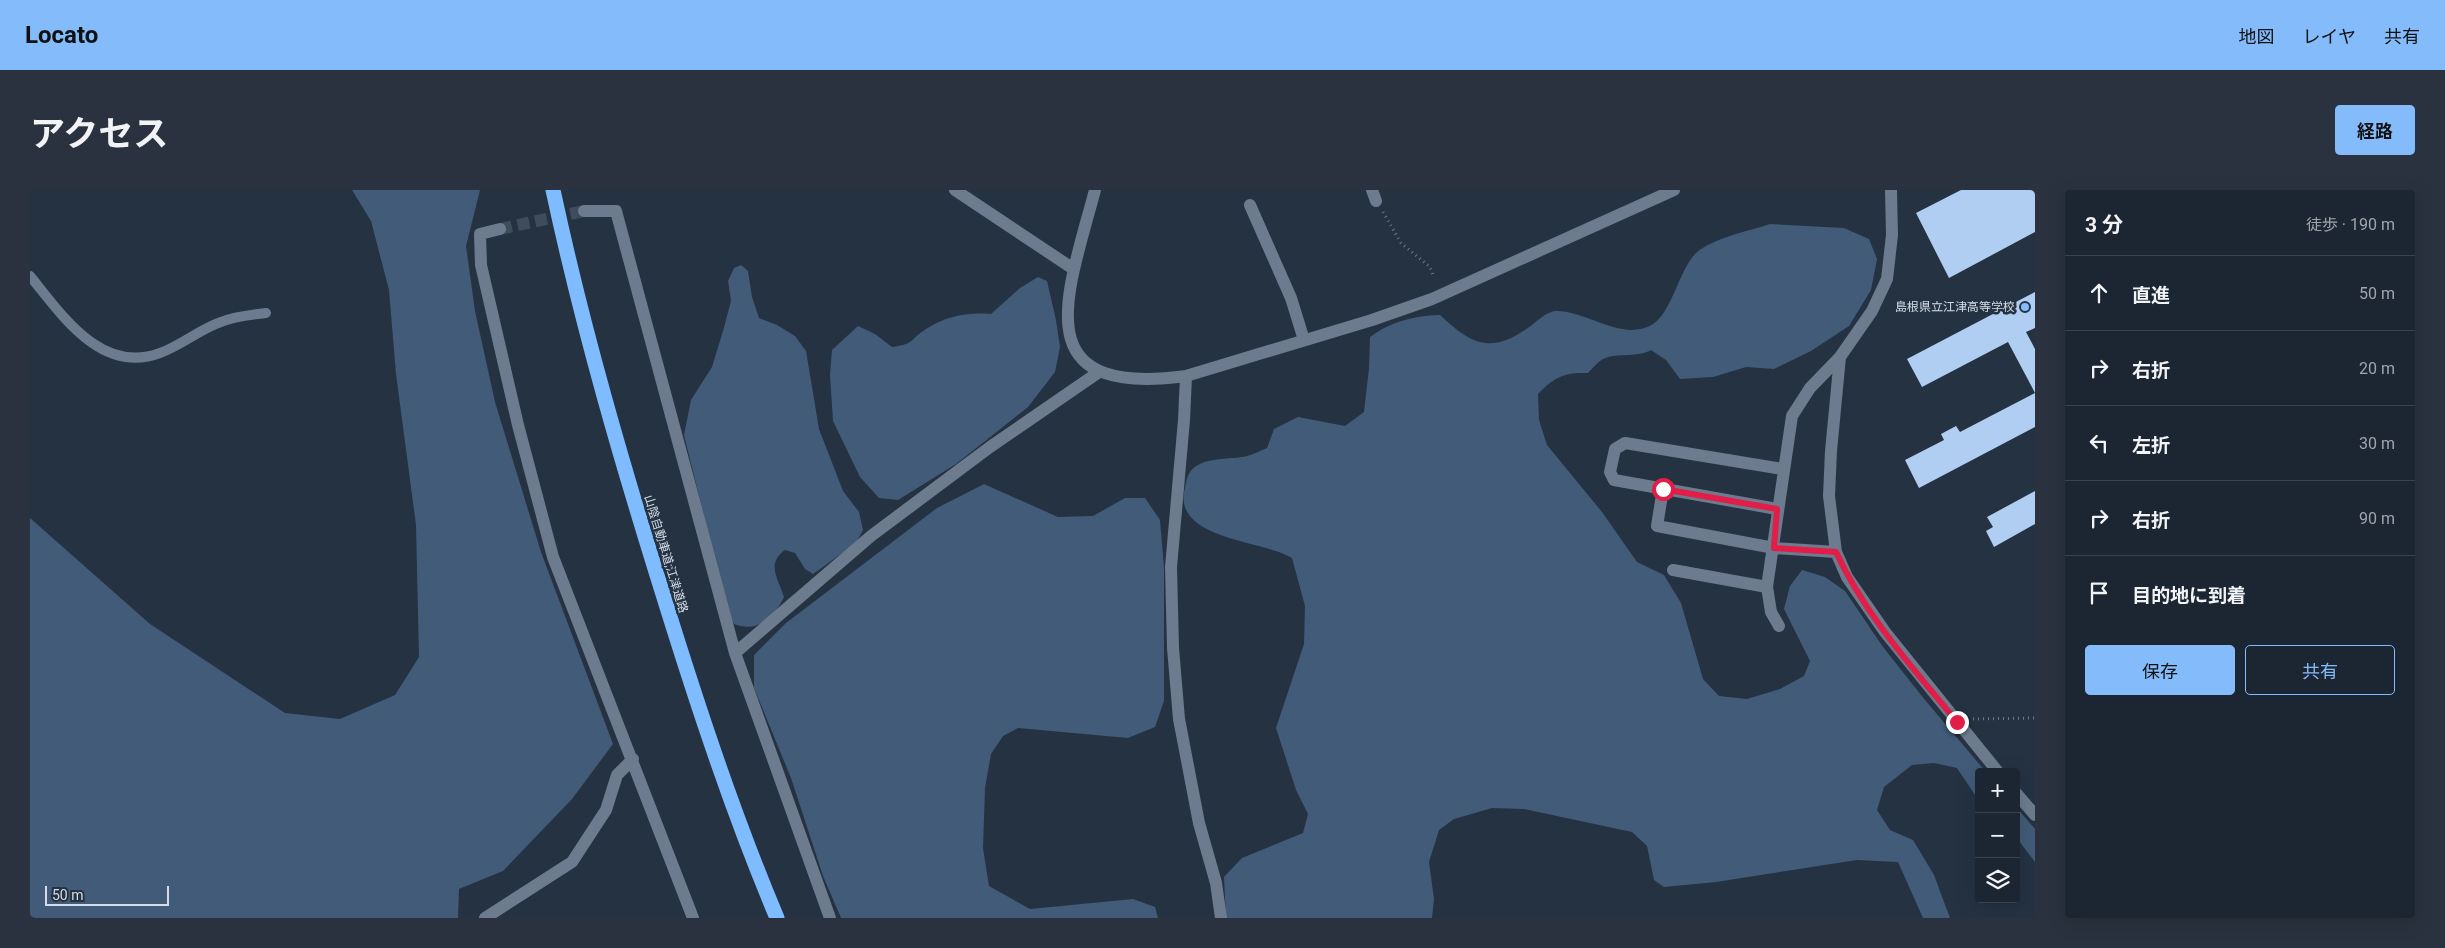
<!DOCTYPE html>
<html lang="ja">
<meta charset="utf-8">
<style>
:root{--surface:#1c2632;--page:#29323e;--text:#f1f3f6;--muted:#a0a5ac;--line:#3a434d;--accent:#84bcfb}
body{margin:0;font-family:Roboto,"Noto Sans JP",sans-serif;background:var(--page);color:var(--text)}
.controls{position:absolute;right:15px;bottom:15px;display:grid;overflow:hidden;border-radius:5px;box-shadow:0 5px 20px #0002}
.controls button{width:45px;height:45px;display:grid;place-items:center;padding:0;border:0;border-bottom:1px solid var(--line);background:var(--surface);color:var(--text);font:25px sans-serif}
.scale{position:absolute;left:15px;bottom:12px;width:124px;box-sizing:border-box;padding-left:5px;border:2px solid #d4dde7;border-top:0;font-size:14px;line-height:18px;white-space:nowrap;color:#d4dde7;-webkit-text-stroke:4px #253242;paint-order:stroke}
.stop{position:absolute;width:15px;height:15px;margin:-11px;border:4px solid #e11d48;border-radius:50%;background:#fff}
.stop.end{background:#e11d48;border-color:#fff;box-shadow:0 1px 5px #0008}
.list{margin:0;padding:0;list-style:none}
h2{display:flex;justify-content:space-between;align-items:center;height:65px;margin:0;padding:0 20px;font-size:21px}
h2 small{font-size:16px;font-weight:400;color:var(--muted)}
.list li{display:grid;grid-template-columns:32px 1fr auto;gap:15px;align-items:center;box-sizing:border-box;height:75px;padding:0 20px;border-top:1px solid var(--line)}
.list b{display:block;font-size:19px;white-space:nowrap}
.list em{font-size:16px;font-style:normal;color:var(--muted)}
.actions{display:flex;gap:10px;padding:15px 20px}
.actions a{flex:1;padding:11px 0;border:1px solid var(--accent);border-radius:5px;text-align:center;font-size:18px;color:var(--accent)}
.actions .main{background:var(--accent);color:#111}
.icon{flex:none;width:28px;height:28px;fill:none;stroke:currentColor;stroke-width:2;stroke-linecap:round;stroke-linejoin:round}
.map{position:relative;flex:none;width:2005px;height:728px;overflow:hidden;border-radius:5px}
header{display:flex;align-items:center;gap:30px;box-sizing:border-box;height:70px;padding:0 25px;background:var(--accent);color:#111}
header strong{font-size:24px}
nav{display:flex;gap:28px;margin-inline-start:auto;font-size:18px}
.intro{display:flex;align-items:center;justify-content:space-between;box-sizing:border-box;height:120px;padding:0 30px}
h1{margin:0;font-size:35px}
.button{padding:12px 22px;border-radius:5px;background:var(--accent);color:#111;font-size:18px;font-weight:700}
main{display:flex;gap:30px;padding:0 30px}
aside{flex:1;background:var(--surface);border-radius:5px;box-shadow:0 5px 20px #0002}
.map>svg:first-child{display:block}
.green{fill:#415b78}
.building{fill:#b0cef1}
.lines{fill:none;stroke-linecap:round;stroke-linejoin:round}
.minor-tunnel{stroke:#3f4c5b;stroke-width:12;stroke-dasharray:12 6;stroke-linecap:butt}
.path{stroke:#6d7986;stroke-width:3;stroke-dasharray:1 4;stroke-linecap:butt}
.service{stroke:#6c7c8e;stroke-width:10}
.minor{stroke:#6c7c8e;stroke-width:12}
.motorway{stroke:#7ebbff;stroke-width:15}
.route{stroke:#e11d48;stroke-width:6}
.poi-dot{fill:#84bcfb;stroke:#253242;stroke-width:2}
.labels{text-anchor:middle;stroke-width:5;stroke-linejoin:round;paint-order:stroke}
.poi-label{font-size:12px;fill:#d4dde7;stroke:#253242;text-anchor:end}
.street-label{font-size:12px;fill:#d4dde7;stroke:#253242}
</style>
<header>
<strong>Locato</strong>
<nav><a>地図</a><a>レイヤ</a><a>共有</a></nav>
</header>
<div class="intro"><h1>アクセス</h1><a class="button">経路</a></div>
<main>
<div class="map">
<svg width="2005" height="728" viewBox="0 0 2005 728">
<rect width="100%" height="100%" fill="#253242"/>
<path class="green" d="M322,0H450L436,56L445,121L465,212L511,362L583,554L542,609L473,681L429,699L428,728H0V328L120,434L255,523L310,529L365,505L389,467L386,335L366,184L359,100L341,31Z
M1740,34L1814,38L1839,49L1847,69L1841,100L1819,136L1781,161L1744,179L1716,177L1683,187L1650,189L1636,170L1621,160C1605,169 1584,161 1570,171C1566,174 1562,179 1558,183C1535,182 1524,187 1508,204L1509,230L1517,255L1572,322L1607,372L1634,385L1651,413L1673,489L1689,506L1717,509L1750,499L1774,486L1780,471L1754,419L1760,396L1772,380L1795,387L1815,401L1853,457L1895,510L1956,582H1949V611L1927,578L1904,573L1882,575L1854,597L1847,620L1860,640L1883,650L1904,685L1920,728H1893L1868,672L1827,670L1686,692L1634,697L1624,690L1617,656L1602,642L1494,619L1462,618L1424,629L1409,640L1399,672L1404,709L1402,728H1196L1194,687L1212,668L1273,643L1278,624L1266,600L1246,538L1274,454L1275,416L1262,368C1234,350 1141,350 1155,298C1157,286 1159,279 1170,274C1181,268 1200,269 1212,267C1221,266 1229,261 1237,258L1244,239L1268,227L1315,236L1334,222L1339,178L1340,147C1362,131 1384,126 1410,125C1444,157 1463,164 1502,135C1508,130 1517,122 1525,121C1557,120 1593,153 1623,134C1642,122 1649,80 1666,63C1683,48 1719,41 1740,34Z
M711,75L718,81L722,107L729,128L747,135L765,146L776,161L789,239L813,301L829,322L833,340L826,353L783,384L775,379L765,363L755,360C736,374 748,388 754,407C744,428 727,443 704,434L699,427L654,245L661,210L682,177L693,141L701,111L698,91L704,78Z
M1008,87L1017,91L1026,130L1030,157L1025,182L998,217L926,274L868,310L849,308L830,287L803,231L800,185L802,160L828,136L845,144L862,157C885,154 879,150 896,139C916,126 937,122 961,124L990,98Z
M954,294L1028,327L1063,326L1095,308H1115L1130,330L1134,378V511L1125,537L1098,548L988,538L973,546L961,564L955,598L953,658L959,696L1000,719L1103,709L1125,717L1128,728H811L793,686L761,588L724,498V465L756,433L907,318Z
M1986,617L2005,639V672L1986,647Z"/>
<path class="building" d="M1931,0H2005V42L1919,88L1886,23Z
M2005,102V138L1996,142L2005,159V237L1889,298L1875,270L1914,250L1911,244L1926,236L1930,242L2005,203L1978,152L1892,197L1877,169Z
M2005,301V334L1964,357L1956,341L1963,337L1957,327Z"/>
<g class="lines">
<path class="minor-tunnel" d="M470,39L554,21"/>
<path class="path" d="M1353,22L1371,53L1400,77L1403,85
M1943,529L2005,528"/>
<path class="service" d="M0,86C32,125 71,185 130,163C152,155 170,139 191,132C205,126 221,125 236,123"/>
<path class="minor" d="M925,0L1042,78
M1065,0C1038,103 992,208 1156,186L1342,130L1402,109L1644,0
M1342,0L1346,11
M1861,0L1862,45L1857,89L1842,121L1810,167L1801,261L1799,306L1806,362L1817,387L1855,442L1968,582
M1220,15L1261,108L1274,150
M554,21H586L705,463L800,728
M470,39L450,44L451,75L488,235L523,367L663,728
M1156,186L1154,230L1141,377L1143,458L1149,529L1169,633L1186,693L1191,728
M1633,299L1627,336L1744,358L1806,362
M1747,319L1584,290L1580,282L1585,259L1595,253L1752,279
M1643,380L1737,397
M1749,436L1741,422L1737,397L1762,226L1780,198L1810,167
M705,463L841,346L960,257L1069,182
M1986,603L2005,625
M455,728L542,672L576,620L587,585L603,569"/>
<path class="motorway" d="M523,0C553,140 593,277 636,414C669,520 704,626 747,728"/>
</g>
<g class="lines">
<path class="route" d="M1633,299L1747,319L1744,358L1806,362C1835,425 1883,478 1927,532"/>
</g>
<circle class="poi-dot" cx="1995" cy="117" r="5"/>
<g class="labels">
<g class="poi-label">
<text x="1985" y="121">島根県立江津高等学校</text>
</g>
<g class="street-label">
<text transform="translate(636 364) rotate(73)" y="4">山陰自動車道;江津道路</text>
</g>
</g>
</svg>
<div class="controls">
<button>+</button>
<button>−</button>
<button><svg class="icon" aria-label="layers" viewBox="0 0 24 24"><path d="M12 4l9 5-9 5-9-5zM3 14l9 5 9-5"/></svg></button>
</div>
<div class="scale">50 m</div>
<div class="stop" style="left:1633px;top:299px"></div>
<div class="stop end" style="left:1927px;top:532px"></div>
</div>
<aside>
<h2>3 分<small>徒歩 · 190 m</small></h2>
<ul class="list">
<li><svg class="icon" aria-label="ahead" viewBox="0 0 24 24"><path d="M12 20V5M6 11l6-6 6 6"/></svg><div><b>直進</b></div><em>50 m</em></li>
<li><svg class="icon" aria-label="right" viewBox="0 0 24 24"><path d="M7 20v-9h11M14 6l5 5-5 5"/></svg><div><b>右折</b></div><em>20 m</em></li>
<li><svg class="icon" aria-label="left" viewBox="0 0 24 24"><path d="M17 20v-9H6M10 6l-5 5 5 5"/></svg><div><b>左折</b></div><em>30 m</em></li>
<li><svg class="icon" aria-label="right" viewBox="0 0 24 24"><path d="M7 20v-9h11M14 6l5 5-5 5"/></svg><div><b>右折</b></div><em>90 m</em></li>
<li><svg class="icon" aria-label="arrive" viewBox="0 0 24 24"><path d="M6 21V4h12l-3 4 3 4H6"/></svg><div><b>目的地に到着</b></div></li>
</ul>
<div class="actions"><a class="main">保存</a><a>共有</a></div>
</aside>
</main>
